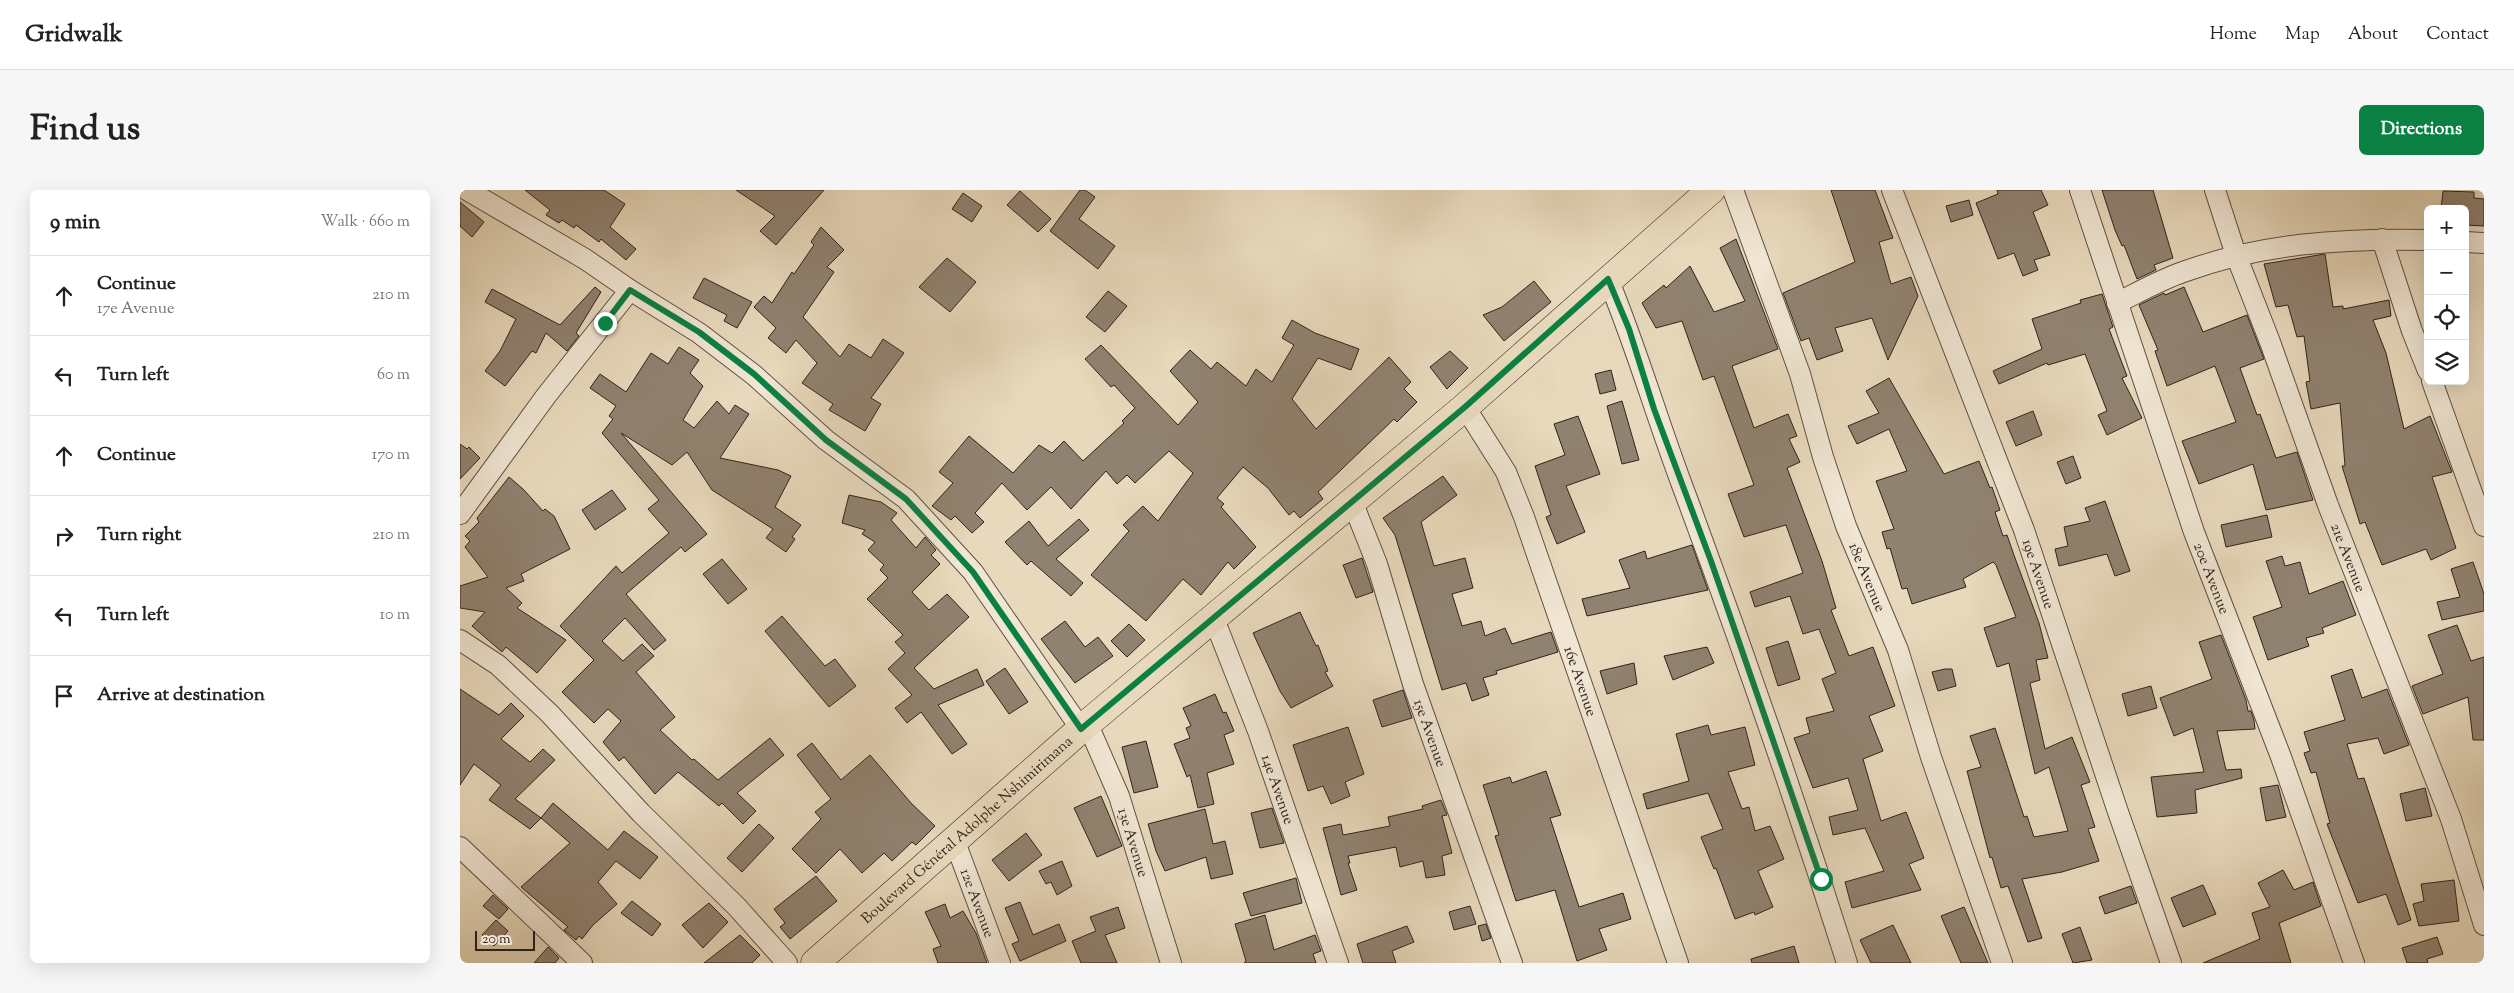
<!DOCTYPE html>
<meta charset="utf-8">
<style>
:root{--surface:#fff;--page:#f6f6f6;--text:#222;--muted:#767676;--line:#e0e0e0;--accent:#0b8043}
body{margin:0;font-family:"Sorts Mill Goudy",serif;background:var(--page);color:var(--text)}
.controls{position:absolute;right:15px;top:15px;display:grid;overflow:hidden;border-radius:8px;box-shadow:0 5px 20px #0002}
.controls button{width:45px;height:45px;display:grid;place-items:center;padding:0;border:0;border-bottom:1px solid var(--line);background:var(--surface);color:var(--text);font:25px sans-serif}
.scale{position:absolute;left:15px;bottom:12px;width:60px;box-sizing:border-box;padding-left:5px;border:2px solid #30231d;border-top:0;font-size:14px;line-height:18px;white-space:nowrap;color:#30231d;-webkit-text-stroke:4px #f0e6d3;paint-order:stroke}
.stop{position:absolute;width:15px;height:15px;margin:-11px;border:4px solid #0b8043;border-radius:50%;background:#fff}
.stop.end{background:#0b8043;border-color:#fff;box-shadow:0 1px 5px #0008}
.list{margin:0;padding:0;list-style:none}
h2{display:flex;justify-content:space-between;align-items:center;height:65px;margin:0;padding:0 20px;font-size:21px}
h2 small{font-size:16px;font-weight:400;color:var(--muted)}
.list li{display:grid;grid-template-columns:32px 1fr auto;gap:15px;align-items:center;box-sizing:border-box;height:80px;padding:0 20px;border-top:1px solid var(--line)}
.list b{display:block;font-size:19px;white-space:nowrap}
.list p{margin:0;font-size:16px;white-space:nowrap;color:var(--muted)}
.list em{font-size:16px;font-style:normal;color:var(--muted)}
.icon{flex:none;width:28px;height:28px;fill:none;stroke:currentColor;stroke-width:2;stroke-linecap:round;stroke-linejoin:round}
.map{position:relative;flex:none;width:2024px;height:773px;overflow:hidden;border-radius:8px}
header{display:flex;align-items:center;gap:30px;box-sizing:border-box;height:70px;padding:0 25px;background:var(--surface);border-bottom:1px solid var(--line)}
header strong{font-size:24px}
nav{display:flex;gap:28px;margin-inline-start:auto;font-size:18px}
.intro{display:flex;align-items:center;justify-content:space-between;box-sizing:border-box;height:120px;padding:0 30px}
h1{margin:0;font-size:35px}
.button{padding:12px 22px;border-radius:8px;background:var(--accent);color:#fff;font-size:18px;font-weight:700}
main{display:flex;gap:30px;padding:0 30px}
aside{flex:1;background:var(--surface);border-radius:8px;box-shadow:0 5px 20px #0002}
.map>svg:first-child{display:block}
.building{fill:#908270;stroke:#30231d}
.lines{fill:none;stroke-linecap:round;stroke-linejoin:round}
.street-casing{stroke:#5e5045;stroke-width:22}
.primary-casing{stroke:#30231d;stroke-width:29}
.street{stroke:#f0e6d3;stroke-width:20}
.primary{stroke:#e8d9bc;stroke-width:28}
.route{stroke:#0b8043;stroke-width:6}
.labels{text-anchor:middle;stroke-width:4;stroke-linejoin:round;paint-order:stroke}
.street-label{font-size:15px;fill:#30231d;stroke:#f0e6d3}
</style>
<header>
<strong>Gridwalk</strong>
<nav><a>Home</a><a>Map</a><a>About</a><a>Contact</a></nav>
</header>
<div class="intro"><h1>Find us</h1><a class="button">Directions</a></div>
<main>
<aside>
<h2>9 min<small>Walk · 660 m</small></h2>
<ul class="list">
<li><svg class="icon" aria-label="ahead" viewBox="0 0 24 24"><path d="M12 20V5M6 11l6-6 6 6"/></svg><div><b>Continue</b><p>17e Avenue</p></div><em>210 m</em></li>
<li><svg class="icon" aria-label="left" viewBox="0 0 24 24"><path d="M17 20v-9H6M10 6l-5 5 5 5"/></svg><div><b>Turn left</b></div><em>60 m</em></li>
<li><svg class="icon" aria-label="ahead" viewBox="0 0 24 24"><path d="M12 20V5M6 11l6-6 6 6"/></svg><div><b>Continue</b></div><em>170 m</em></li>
<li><svg class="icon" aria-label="right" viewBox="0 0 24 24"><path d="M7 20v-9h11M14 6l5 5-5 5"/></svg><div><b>Turn right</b></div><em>210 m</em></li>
<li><svg class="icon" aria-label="left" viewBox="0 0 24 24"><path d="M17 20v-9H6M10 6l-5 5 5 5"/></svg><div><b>Turn left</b></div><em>10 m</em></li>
<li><svg class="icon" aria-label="arrive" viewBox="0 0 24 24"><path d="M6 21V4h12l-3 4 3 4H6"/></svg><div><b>Arrive at destination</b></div></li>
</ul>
</aside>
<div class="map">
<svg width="2024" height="773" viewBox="0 0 2024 773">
<rect width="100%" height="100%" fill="#e8d9bc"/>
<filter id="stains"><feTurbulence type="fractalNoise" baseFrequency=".004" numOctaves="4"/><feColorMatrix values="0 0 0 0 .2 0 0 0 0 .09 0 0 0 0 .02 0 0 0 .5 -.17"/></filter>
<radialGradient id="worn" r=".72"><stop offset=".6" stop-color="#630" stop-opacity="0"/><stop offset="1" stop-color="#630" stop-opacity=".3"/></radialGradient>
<path class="building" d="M65,0H144L165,14L150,37L176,59L166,70L141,49L139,52L116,35L114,38L102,30L99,33L86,25L90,20Z
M276,0H364L316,55L300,41L315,26Z
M620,0H625L635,7L619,29L655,56L638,79L590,41Z
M1371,0H1415L1433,48L1419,52L1431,94L1451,87L1458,106L1428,170L1412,128L1375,138L1383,161L1357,170L1349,148L1341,151L1323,103L1395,72Z
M1537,0H1581L1588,15L1573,22L1590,65L1574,70L1578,80L1563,86L1554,63L1538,69L1516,13L1538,4Z
M1642,0H1693L1713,68L1694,75L1696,80L1677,89L1664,55L1662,56L1655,40Z
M560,1L591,29L578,42L547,15Z
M1983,1L2014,2V8L2024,9V36L2005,35V19H1981Z
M503,3L522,16L512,32L492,19Z
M1509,10L1513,25L1491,32L1486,16Z
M0,12L24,32L12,47L0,36Z
M361,37L384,60L367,77L374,82L343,127L380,167L389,154L411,168L423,149L444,163L411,208L421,214L405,241L369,220L373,214L342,193L357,173L336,150L326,163L308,148L316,138L294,117L304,106L312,113L332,82L334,84L354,55L351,52Z
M1276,49L1318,159L1272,176L1294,238L1328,224L1337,246L1329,249L1340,272L1327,278L1362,371L1376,418L1371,420L1389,466L1413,457L1435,516L1409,526L1423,561L1403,569L1421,631L1446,622L1464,668L1449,674L1461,700L1392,718L1385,692L1424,681L1405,638L1373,645L1369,627L1398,620L1388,588L1353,598L1334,548L1350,543L1346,528L1374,521L1362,489L1376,483L1359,439L1343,444L1330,406L1295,417L1290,402L1343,383L1326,335L1284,347L1268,304L1294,295L1254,186L1243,190L1222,131L1196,138L1182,113L1204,95L1206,98L1230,76L1254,122L1285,111L1260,58Z
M1865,64L1873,117L1883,116V119L1929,110L1931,126L1913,130L1926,163L1944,239L1970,226L1992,282L1972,287L1996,358L1971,370L1966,359L1922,375L1905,332L1900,334L1882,276H1885L1880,213L1851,219L1846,192L1850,191L1844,146L1837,147L1828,115L1816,117L1804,74Z
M487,68L516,92L490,122L459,97Z
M244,88L292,112L277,138L264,131L267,125L233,108Z
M1074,91L1091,112L1044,151L1023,125L1042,117Z
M135,97L141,102L116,143L119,146L107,161L86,143L76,163L72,161L45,196L25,181L40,161L56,129L25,112L32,99L100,135Z
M1724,97L1743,142L1787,125L1804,169L1780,178L1797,225L1800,224L1816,268L1837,262L1853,310L1806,320L1793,274L1739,294L1722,251L1776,232L1755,176L1707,196L1695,161L1698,160L1679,115L1704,103L1705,105Z
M648,101L667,116L645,142L626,127Z
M1642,104L1653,137L1649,139L1667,186L1662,188L1682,228L1647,245L1638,225L1647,221L1625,164L1588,175L1587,173L1539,194L1533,181L1582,159L1572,129L1621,113L1620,110Z
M832,130L855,143L899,159L891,180L858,168L832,209L856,239L929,167L951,192L944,199L957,212L937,232L934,229L858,302L863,309L840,328L834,321L829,325L808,298L783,277L757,308L764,314L761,317L796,357L774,379L768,372L741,405L723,389L686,431L631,385L669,341L663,335L683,316L698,331L733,283L709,261L675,293L667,285L657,294L646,281L611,319L591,297L567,320L542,293L515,323L524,332L512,343L495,326L491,330L472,316L493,293L479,282L509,246L553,283L579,255L592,263L604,251L623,271L664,233L662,231L675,218L654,195L651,197L625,169L641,155L718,235L738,212L710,181L730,160L751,179L757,172L786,196L796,179L812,192L834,155L822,148Z
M219,157L239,170L230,183L243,196L223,230L234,238L257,211L269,224L275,215L289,224L260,268L318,280L331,286L315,317L341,335L332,347L335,349L326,362L306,348L313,339L252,300L227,262L212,275L161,243L247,344L225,362L221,357L166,404L206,450L194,460L165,428L142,451L163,471L182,454L194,466L176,482L215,527L200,540L232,570L234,569L258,590L310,548L324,565L277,603L296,621L283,634L262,613L259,616L218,582L195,604L164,567L159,571L143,552L161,531L148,519L134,533L102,502L134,470L100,436L156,376L162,383L209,343L188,319L199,310L142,243L153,229L149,226L156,216L130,198L140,184L166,202L191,163L208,174Z
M990,161L1008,178L987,199L970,177Z
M1151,180L1156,200L1140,204L1135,184Z
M1429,188L1484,284L1519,271L1530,298L1532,297L1540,320L1535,322L1543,346L1547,345L1555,368L1579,433L1588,468L1576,470L1580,490L1570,493L1585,559L1612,547L1630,592L1621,595L1635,637L1628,639L1639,671L1602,682L1562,689L1582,748L1568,752L1548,696L1541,698L1532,667L1530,668L1507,581L1521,577L1510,546L1535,538L1564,627L1567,626L1574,647L1608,641L1589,577L1575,584L1549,473L1537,477L1524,438L1556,427L1536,375L1533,372L1503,389L1506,397L1452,414L1447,398L1442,399L1430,358L1427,359L1422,342L1434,339L1416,291L1447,281L1429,239L1397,254L1388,236L1419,223L1406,201Z
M1162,211L1179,270L1162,274L1147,216Z
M1573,221L1582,245L1556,256L1546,232Z
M1118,226L1140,284L1106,296L1125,342L1097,354L1086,327L1091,325L1075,276L1105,265L1094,234Z
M0,254L7,259L9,257L20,268L0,289Z
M1613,266L1621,288L1606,294L1597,272Z
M983,286L997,305L961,332L974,376L1005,368L1013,398L992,404L1002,436L1021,431L1025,446L1045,438L1052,454L1091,442L1098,462L1036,481L1037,484L1023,488L1029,505L1012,511L1006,493L982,500L935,345L923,328Z
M49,287L63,299L83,321L85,319L94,326L110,359L61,384L64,391L46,398L62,413L57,418L106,450L77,483L46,457L42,462L12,436L25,422L0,418V396L28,387L5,357L10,351L5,346L19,332L17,328Z
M152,300L166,319L135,340L122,320Z
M389,305L421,312L437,323L431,330L456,358L465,347L476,360L471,365L480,374L452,402L469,420L487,404L509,427L454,478L474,499L517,479L524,495L478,515L507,554L492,564L461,522L447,533L435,518L452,505L428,479L445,463L435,452L443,445L407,409L428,388L420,380L424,375L408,360L415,352L402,344L405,340L382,333Z
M1645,311L1670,381L1655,386L1647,364L1599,376L1595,359L1608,356L1604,337L1630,331L1625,318Z
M1807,325L1812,347L1766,357L1761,335Z
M619,329L629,340L596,369L623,393L611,406L571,371L567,375L545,352L569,331L588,356Z
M1232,355L1248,400L1127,426L1122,409L1170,398L1159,370L1185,361L1187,369Z
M1822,366L1825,376L1840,372L1849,404L1883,391L1896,425L1862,438L1864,443L1846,448L1849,456L1808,470L1793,427L1822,417L1806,371Z
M902,368L913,402L896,408L883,375Z
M262,369L287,399L268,414L243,384Z
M2013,372L2024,404V421L1982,430L1977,412L2000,407L1991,379Z
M840,422L856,456L858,455L868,481L865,482L873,496L831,518L820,501L793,443Z
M322,426L365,476L375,469L396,496L369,517L305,441Z
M605,431L625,457L638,447L653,466L615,493L581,449Z
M669,434L685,450L667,467L651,451Z
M1997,435L2011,471L2024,467V550H2013L2008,507L1963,524L1952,496L1983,484L1968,445Z
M1761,445L1786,510L1788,521H1791L1794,530L1795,539L1757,541L1766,580L1781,579L1782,588L1735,600L1737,623L1697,627L1691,587L1744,582L1733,538L1714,546L1700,508L1752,489L1739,452Z
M1328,451L1340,489L1318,496L1306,458Z
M1247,457L1254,473L1213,490L1204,466Z
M1174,473L1177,494L1147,504L1140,481Z
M545,478L568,512L549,524L526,491Z
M1485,479H1492L1496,496L1478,501L1472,482Z
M1892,479L1902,508L1927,499L1949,555L1924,564L1918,548L1887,554L1898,589L1904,588L1951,730L1938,735L1926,704L1898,713L1867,634L1870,633L1856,582L1851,583L1844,563L1850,561L1844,542L1885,530L1871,486Z
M1691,496L1697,518L1668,526L1662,504Z
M0,499L39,525L51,513L64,526L41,549L70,572L83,559L95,570L55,609L81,628L70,639L29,610L41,595L14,574L0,595Z
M943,500L952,528L922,537L913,510Z
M755,504L763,523L766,522L774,541L764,545L774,574L747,583L754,614L738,618L730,585L727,587L714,554L730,548L726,538L731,536L723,518Z
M1248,535L1251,545L1285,537L1295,575L1268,582L1282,619L1289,617L1295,641L1310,636L1324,669L1298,681L1313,717L1295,725L1294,722L1275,729L1256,678L1254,679L1241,647L1263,639L1248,603L1187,619L1183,604L1229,591L1216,544Z
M888,537L904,584L885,592L890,606L871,614L863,596L848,601L833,555Z
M686,551L698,597L674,603L662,557Z
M352,553L381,590L410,565L451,613L475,636L456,655L452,652L432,671L424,663L402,683L380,659L356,683L332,659L361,629L355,622L371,609L337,565Z
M1086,581L1101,625L1090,628L1119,717L1163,703L1171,729L1139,739L1147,760L1117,771L1095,700L1056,711L1035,646L1039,645L1023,595L1050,587L1052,593Z
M1818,595L1826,627L1806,631L1800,598Z
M1965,598L1972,626L1946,631L1940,604Z
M641,606L662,656L637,667L614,618Z
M981,610L987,625L982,626L992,663L982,666L985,685L966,688L963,671L940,677L936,657L888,666L890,673H888L897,700L881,705L863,638L881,634L883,645L930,636L928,627L963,619L962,616Z
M93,613L148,660L164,641L198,667L180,689L156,671L138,692L157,714L133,735L122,749L119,746L116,750L104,740L108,737L61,697L110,653L81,628Z
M812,618L824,653L800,658L791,623Z
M745,619L753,654L765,651L773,684L751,689L746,667L705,681L696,661L688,634Z
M299,634L314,648L282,682L267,668Z
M566,643L582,665L549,691L532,670Z
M602,671L612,696L597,705L591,692L586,694L579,681Z
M1823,680L1834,700L1853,692L1861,716L1819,733L1831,773H1743L1800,749L1792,723L1810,717L1798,693Z
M356,686L377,711L330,749L320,737L325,733L314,719Z
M836,688L842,713L791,726L783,703Z
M1994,690L1999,731L1959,736L1953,714L1964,711L1961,694Z
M1743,695L1756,724L1723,737L1711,708Z
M1671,696L1677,713L1645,724L1639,707Z
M33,705L48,719L39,729L23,716Z
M172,711L201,734L192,746L161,723Z
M560,712L573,745L599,734L606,751L560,771L552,754L559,751L545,718Z
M249,713L268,732L243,758L222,735Z
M485,714L490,728L503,721L516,743L527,773H478L473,759L481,756L465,722Z
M1010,716L1016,734L994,740L989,722Z
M658,717L665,738L645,745L657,773H621L612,751L636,741L630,727Z
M1504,717L1528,773H1501L1481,726Z
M805,725L814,760L855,745L861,761L853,764L856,773H784L786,771L775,734Z
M36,730L48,741L34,756L22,745Z
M1026,734L1031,748L1022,751L1018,736Z
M1433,735L1451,773H1411L1400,750Z
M947,736L954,752L932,761L936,773H903L897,754Z
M1620,737L1632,770L1613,773L1602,744Z
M280,745L300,765L292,773H244Z
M1977,747L1983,764L1967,769L1968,773H1947L1942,758Z
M1334,756L1339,773H1292L1291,769Z
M88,757L99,768L95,773H74Z"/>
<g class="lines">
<g class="street-casing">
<g id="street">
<path d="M7,0L125,69L170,100L239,143L294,185L366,250L446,309L513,382L621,539"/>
<path id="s1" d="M1273,0L1340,184L1363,267L1386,336L1438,460L1471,567L1542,773"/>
<path id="s2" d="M1432,0L1564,340L1657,619L1711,773"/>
<path id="s3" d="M1620,0L1734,342L1821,567L1894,773"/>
<path id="s4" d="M1755,0L1776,65L1810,152L1868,315L1991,629L2024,735"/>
<path d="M1922,49L1952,141L1968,181"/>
<path d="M2005,52L2024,53"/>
<path d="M1148,89C1176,156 1196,226 1222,295C1281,453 1336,612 1387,773"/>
<path d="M1657,113C1679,102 1700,90 1723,82C1802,53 1884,48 1968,50"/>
<path d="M1972,191L2024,336"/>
<path id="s5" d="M1005,217L1046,282L1064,327L1218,773"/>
<path id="s6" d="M892,311L917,374L953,494L1052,773"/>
<path d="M0,324L86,206L170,100"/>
<path id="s7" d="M754,429L798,541L878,773"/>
<path d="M0,450L38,475L90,524L181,623L277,717L327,773"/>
<path id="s8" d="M628,535L659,606L711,773"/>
<path id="s9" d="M495,652L540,773"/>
<path d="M0,657L122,773"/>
</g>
</g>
<g class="primary-casing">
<g id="primary">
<path id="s10" d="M355,773L621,539L1005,217L1251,0"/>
</g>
</g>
<use href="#street" class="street"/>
<use href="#primary" class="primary"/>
</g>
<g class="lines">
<path class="route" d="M145,133L170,100L239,142L294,184L366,250L446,309L513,382L621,539L1005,217L1148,89L1169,139L1194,219L1251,371L1361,689"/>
</g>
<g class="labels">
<g class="street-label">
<text dy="5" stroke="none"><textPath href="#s4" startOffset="391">21e Avenue</textPath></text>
<text dy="5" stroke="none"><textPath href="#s2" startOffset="411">19e Avenue</textPath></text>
<text dy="5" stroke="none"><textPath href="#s1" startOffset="410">18e Avenue</textPath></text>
<text dy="5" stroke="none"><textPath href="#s3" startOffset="410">20e Avenue</textPath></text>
<text dy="5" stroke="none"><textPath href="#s5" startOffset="299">16e Avenue</textPath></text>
<text dy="5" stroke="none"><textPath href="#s6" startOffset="245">15e Avenue</textPath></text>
<text dy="5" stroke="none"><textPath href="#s7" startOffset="182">14e Avenue</textPath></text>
<text dy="5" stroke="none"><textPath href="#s10" startOffset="202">Boulevard Général Adolphe Nshimirimana</textPath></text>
<text dy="5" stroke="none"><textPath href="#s8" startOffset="126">13e Avenue</textPath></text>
<text dy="5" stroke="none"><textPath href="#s9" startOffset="65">12e Avenue</textPath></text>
</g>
</g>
<rect width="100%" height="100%" filter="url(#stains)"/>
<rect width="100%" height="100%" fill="url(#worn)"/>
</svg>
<div class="controls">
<button>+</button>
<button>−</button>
<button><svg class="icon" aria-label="locate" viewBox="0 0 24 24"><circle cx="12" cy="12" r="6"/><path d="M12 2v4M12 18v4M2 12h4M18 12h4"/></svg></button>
<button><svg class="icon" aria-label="layers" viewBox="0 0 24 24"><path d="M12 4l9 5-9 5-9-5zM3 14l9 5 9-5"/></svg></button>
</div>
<div class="scale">20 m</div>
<div class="stop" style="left:1361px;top:689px"></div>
<div class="stop end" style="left:145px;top:133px"></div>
</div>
</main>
